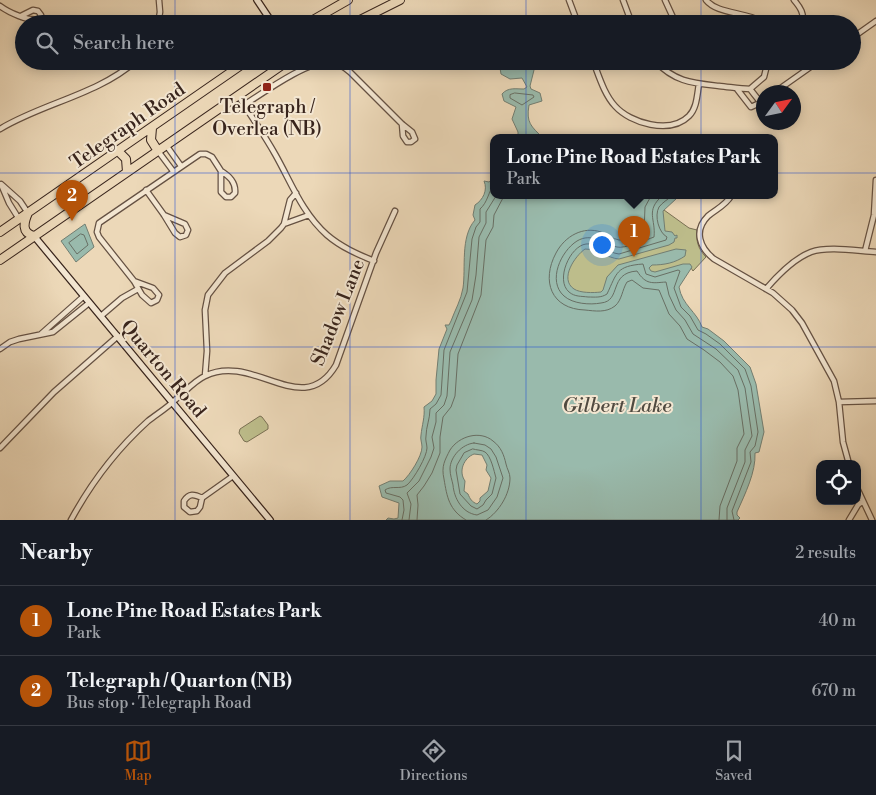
<!DOCTYPE html>
<meta charset="utf-8">
<style>
:root{--surface:#171b24;--page:#20242c;--text:#f1f3f6;--muted:#9ea1a6;--line:#363941;--accent:#b45309}
body{margin:0;font-family:"Libre Bodoni",serif;background:var(--page);color:var(--text)}
.controls{position:absolute;right:15px;bottom:15px;display:grid;overflow:hidden;border-radius:10px;box-shadow:0 2px 12px #0003}
.controls button{width:45px;height:45px;display:grid;place-items:center;padding:0;border:0;border-bottom:1px solid var(--line);background:var(--surface);color:var(--text);font:25px sans-serif}
.compass{position:absolute;left:756px;top:85px;width:45px;height:45px;border-radius:50%;background:var(--surface);box-shadow:0 2px 12px #0003;rotate:57deg}
.you{position:absolute;left:601px;top:244px;width:18px;height:18px;margin:-12px;border:4px solid #fff;border-radius:50%;background:#1a73e8;box-shadow:0 0 0 8px #1a73e833}
.badge{display:grid;place-items:center;width:32px;height:32px;border-radius:50%;background:var(--accent);color:#fff;font-size:16px;font-weight:700}
.pin{position:absolute;translate:-50% -41px;filter:drop-shadow(0 1px 2px #0008)}
.pin::after{content:'';position:absolute;top:26px;width:18px;height:15px;background:inherit;clip-path:polygon(0 0,100% 0,50% 100%)}
.popup{position:absolute;left:490px;top:134px;width:288px;height:65px;box-sizing:border-box;display:grid;place-content:center;border-radius:10px;background:var(--surface);filter:drop-shadow(0 1px 4px #0005);font-size:16px;white-space:nowrap;color:var(--muted)}
.popup b{font-size:19px;color:var(--text)}
.popup::after{content:'';position:absolute;left:50%;top:100%;margin-left:-10px;border:10px solid transparent;border-top-color:var(--surface)}
.list{margin:0;padding:0;list-style:none}
h2{display:flex;justify-content:space-between;align-items:center;height:65px;margin:0;padding:0 20px;font-size:21px}
h2 small{font-size:16px;font-weight:400;color:var(--muted)}
.list li{display:grid;grid-template-columns:32px 1fr auto;gap:15px;align-items:center;box-sizing:border-box;height:70px;padding:0 20px;border-top:1px solid var(--line)}
.list b{display:block;font-size:19px;white-space:nowrap}
.list p{margin:0;font-size:16px;white-space:nowrap;color:var(--muted)}
.list em{font-size:16px;font-style:normal;color:var(--muted)}
.icon{flex:none;width:28px;height:28px;fill:none;stroke:currentColor;stroke-width:2;stroke-linecap:round;stroke-linejoin:round}
.map{position:relative;flex:none;width:876px;height:520px;overflow:hidden}
.search{position:absolute;background:var(--surface);box-shadow:0 2px 12px #0003;left:15px;right:15px;top:15px;height:55px;display:flex;align-items:center;gap:12px;box-sizing:border-box;padding:0 18px;border-radius:28px;color:var(--muted);font-size:19px}
.sheet{height:205px;background:var(--surface)}
nav{display:flex;justify-content:space-around;align-items:center;box-sizing:border-box;height:70px;border-top:1px solid var(--line);background:var(--surface);font-size:14px;color:var(--muted)}
nav a{display:grid;justify-items:center;gap:2px}
nav .on{color:var(--accent)}
.map>svg:first-child{display:block}
.green{fill:#bdbd8b;stroke:#7a7054}
.water{fill:#99baac;stroke:#727e72;fill-rule:evenodd}
.lines{fill:none;stroke-linecap:round;stroke-linejoin:round}
.shore{stroke:#686f64;stroke-width:1}
.street-casing{stroke:#655143;stroke-width:7}
.secondary-casing{stroke:#38241c;stroke-width:8}
.highway-casing{stroke:#38241c;stroke-width:10}
.street{stroke:#f3e6d1;stroke-width:4.5}
.secondary{stroke:#f3e6d1;stroke-width:5.5}
.highway{stroke:#ecd8b8;stroke-width:8}
.grid{fill:none;stroke:#1d4ed8;stroke-width:1;stroke-opacity:0.55}
.poi-dot{fill:#8f2418;stroke:#f3e6d1;stroke-width:2}
.labels{text-anchor:middle;stroke-width:4;stroke-linejoin:round;paint-order:stroke}
.poi-label{font-size:19px;fill:#38241c;stroke:#f3e6d1}
.street-label{font-size:19px;fill:#38241c;stroke:#f3e6d1}
.water-label{font-size:20px;font-style:italic;fill:#504a40;stroke:#f3e6d1}
</style>
<div class="map">
<svg width="876" height="520" viewBox="0 0 876 520">
<rect width="100%" height="100%" fill="#ecd8b8"/>
<filter id="stains"><feTurbulence type="fractalNoise" baseFrequency=".004" numOctaves="4"/><feColorMatrix values="0 0 0 0 .2 0 0 0 0 .09 0 0 0 0 .02 0 0 0 .5 -.17"/></filter>
<radialGradient id="worn" r=".72"><stop offset=".6" stop-color="#630" stop-opacity="0"/><stop offset="1" stop-color="#630" stop-opacity=".3"/></radialGradient>
<path class="green" d="M664,210L689,228L697,230C696,241 698,249 706,257L693,271L691,268L568,311L560,251Z
M260,416L262,417L268,425V429L247,442L244,441L239,433L240,429Z"/>
<path class="water" d="M502,61H533L534,63L544,61L540,65L535,66L530,86L531,89L540,93L542,101L529,105C526,123 531,126 543,138H518V132L512,119L516,107L504,101L502,94C508,87 516,89 524,89L527,87L522,78L510,79L501,74L500,68Z
M494,178V196H683L677,198L663,211L665,231L672,232L675,236L677,235V238H675L674,242L669,245L619,259C607,258 598,249 585,249C575,256 559,279 574,289C580,293 593,293 601,292L603,290L607,277L618,265L676,249L686,250L685,256C675,263 664,265 652,265L649,268L651,271L655,272L683,264H690L692,267L679,287C682,305 697,312 702,327L708,329L724,341L750,367L756,384L764,432L759,452L755,453C756,472 745,494 737,512V515L740,518L738,520H386L388,518L394,519L398,518L399,503L382,497L379,486L390,481H403C410,475 422,456 422,447C422,443 420,439 421,435C422,425 425,417 424,407L432,401L436,394V380L439,349L447,329L445,325H449L451,321C455,310 461,300 463,288C466,268 460,237 475,220L473,215L475,205C483,200 488,190 484,181L489,182ZM474,454L482,455L487,465L486,470L491,478L488,491L480,498V501L477,504C472,502 470,499 468,494L464,491L465,481C458,471 464,458 474,454Z
M85,224L94,247L76,262L61,241Z"/>
<g class="lines">
<path class="shore" d="M515,93L533,95L534,97L522,105L510,98V95Z
M651,196L645,207L644,232C638,234 626,240 619,240C613,239 606,234 601,232C583,226 565,236 556,253C541,281 551,309 585,310C595,311 606,313 615,306C622,300 622,290 627,282L632,280L643,288L659,290L669,314L680,326L687,339L704,350L720,362L733,376L738,390L744,434L737,448V461L720,506L719,520
M662,196C645,211 656,219 654,237C646,240 624,249 617,247C604,244 592,232 577,241C561,251 547,281 564,296C573,304 590,305 601,303C622,301 608,273 637,271C646,285 652,283 666,282L669,295L676,310L685,320L693,334L716,349L738,370L745,388L752,436L745,450V462L727,508V520
M672,196C668,199 662,203 659,207C654,216 659,233 667,237L666,240L619,254C608,253 598,242 586,244C570,246 555,280 569,292C575,297 581,296 588,297C595,297 601,298 607,294C617,273 616,266 643,264L646,274L655,277L678,270L680,271L674,288L681,307L690,316L698,330L706,334L720,344L745,369L751,386L758,432L755,446L750,452L751,462L732,511L734,520
M81,234L84,235L88,245L77,254L69,243Z
M474,443L485,445L491,449L496,457L503,478L497,497L488,510L477,515C462,513 454,498 453,485C452,480 450,475 450,469C450,457 462,444 474,443Z
M473,449C476,450 482,450 485,452C491,456 494,471 496,478L492,494L486,500L483,505L477,509L471,506L460,494L456,470L457,465L464,453Z
M402,520L404,510L403,500L400,497L386,493L385,490C392,485 400,490 407,485C414,479 427,456 427,448C427,444 425,440 426,436C426,427 430,419 430,409L436,404L441,395L444,350L467,292L472,239L476,227L480,222V209C488,202 488,192 494,185
M409,520L411,504L407,493L419,481L431,457L434,448L432,437L436,422V413L444,405L447,396L450,352L472,300L476,275L479,237L486,223V212L496,196
M417,520L418,505L417,495L424,486L432,473L440,453V437L443,417L451,407L455,396L458,354L481,295L486,240L493,227L494,215L504,196
M466,520C449,510 447,497 444,479C441,466 445,460 450,450C459,436 480,430 493,441C501,447 504,455 506,464C507,469 510,473 510,478C510,494 499,512 486,520"/>
<g class="street-casing">
<path id="street" d="M569,0L578,24
M623,0L632,24
M665,0L676,24
M706,0C718,15 748,11 765,24
M794,0C800,7 805,14 802,24
M0,6C8,12 29,22 39,19L41,15L38,11L33,10L21,16
M158,24L160,12L159,0
M852,38L876,21
M593,61C599,76 604,94 615,106C630,123 670,135 689,116C697,108 697,95 699,84
M655,61C675,82 692,83 719,86C730,87 740,89 750,89
M737,89L751,107L764,101
M750,89L764,77L768,61
M750,89L761,103
M775,92L819,61
M238,95C250,115 264,134 275,154C291,182 302,213 327,235C341,247 357,254 374,261
M244,105C263,93 307,61 329,62C337,62 344,67 350,72L402,124L412,132L415,139L411,142H407L403,136L402,124
M0,129C43,103 97,95 136,61
M166,145L181,166
M158,151L173,171
M146,190L164,215L175,233L180,237L186,235L188,230L185,224L164,215
M731,196C725,206 716,209 708,216C693,231 700,248 714,259L773,293L792,310L802,323L834,381L839,402L843,442L849,464
M19,219L9,203L1,184L20,201L28,213
M284,224L309,215
M865,251L874,215L876,180
M134,281L153,288L159,295L157,300L151,303L142,295L134,281L99,237L97,232L99,223L200,154H206L212,157L221,171V192L226,197H231L235,193C236,182 229,176 221,171
M766,289C778,275 793,259 811,252C828,246 857,251 876,252
M101,316L122,298L138,289
M41,334L84,296
M0,349L10,342L19,339L53,332L89,303
M205,376L207,351L205,310L208,295L225,273L268,241L281,228L284,224L290,200L296,193
M839,402L876,401
M0,448L54,392L118,336
M857,488L872,520
M202,498C194,494 189,493 184,501V507L190,512L197,511L200,507L202,498L233,476
M71,520C91,483 117,449 148,421C157,414 167,408 175,400C184,393 194,381 205,376C254,352 303,421 336,365L376,253L395,211
M849,520L858,505L863,501"/>
</g>
<g class="secondary-casing">
<path id="secondary" d="M257,0L273,24
M34,236L270,520"/>
</g>
<g class="highway-casing">
<path id="highway" d="M306,24L348,0
M352,24L400,0
M152,128L151,140L158,151
M118,151L126,159L127,172
M28,213C24,222 21,233 34,236
M0,232L247,61
M0,260L288,61"/>
</g>
<use href="#street" class="street"/>
<use href="#secondary" class="secondary"/>
<use href="#highway" class="highway"/>
</g>
<path class="grid" d="M175,0V24M350,0V24M526,0V24M701,0V24M175,61V520M350,61V520M526,61V520M701,61V520M0,173H876M0,347H876"/>
<rect class="poi-dot" x="262" y="82" width="10" height="10" rx="2.5"/>
<g class="labels">
<g class="poi-label">
<text x="267" y="113">Telegraph /<tspan x="267" dy="22">Overlea (NB)</tspan></text>
</g>
<g class="street-label">
<text transform="translate(127 125) rotate(-35)" y="7">Telegraph Road</text>
<text transform="translate(337 312) rotate(-68)" y="7">Shadow Lane</text>
<text transform="translate(164 368) rotate(50)" y="7">Quarton Road</text>
</g>
<g class="water-label">
<text x="617" y="412">Gilbert Lake</text>
</g>
</g>
<rect width="100%" height="100%" filter="url(#stains)"/>
<rect width="100%" height="100%" fill="url(#worn)"/>
</svg>
<div class="controls">
<button><svg class="icon" aria-label="locate" viewBox="0 0 24 24"><circle cx="12" cy="12" r="6"/><path d="M12 2v4M12 18v4M2 12h4M18 12h4"/></svg></button>
</div>
<svg class="compass" viewBox="-18 -18 36 36"><path d="M0-13l5 13h-10z" fill="#e53935"/><path d="M0 13l5-13h-10z" fill="#9ea1a6"/></svg>
<div class="you"></div>
<div class="pin badge" style="left:634px;top:257px">1</div>
<div class="popup"><b>Lone Pine Road Estates Park</b>Park</div>
<div class="pin badge" style="left:72px;top:221px">2</div>
<div class="search"><svg class="icon" aria-label="search" viewBox="0 0 24 24"><circle cx="10" cy="10" r="6"/><path d="M15 15l6 6"/></svg>Search here</div>
</div>
<section class="sheet">
<h2>Nearby<small>2 results</small></h2>
<ul class="list">
<li><span class="badge">1</span><div><b>Lone Pine Road Estates Park</b><p>Park</p></div><em>40 m</em></li>
<li><span class="badge">2</span><div><b>Telegraph / Quarton (NB)</b><p>Bus stop · Telegraph Road</p></div><em>670 m</em></li>
</ul>
</section>
<nav>
<a class="on"><svg class="icon" aria-label="map" viewBox="0 0 24 24"><path d="M3 6l6-2 6 2 6-2v14l-6 2-6-2-6 2zM9 4v14M15 6v14"/></svg>Map</a>
<a><svg class="icon" aria-label="directions" viewBox="0 0 24 24"><path d="M12 3l9 9-9 9-9-9zM9 14v-3h6M13 9l2 2-2 2"/></svg>Directions</a>
<a><svg class="icon" aria-label="saved" viewBox="0 0 24 24"><path d="M7 4h10v16l-5-4-5 4z"/></svg>Saved</a>
</nav>
